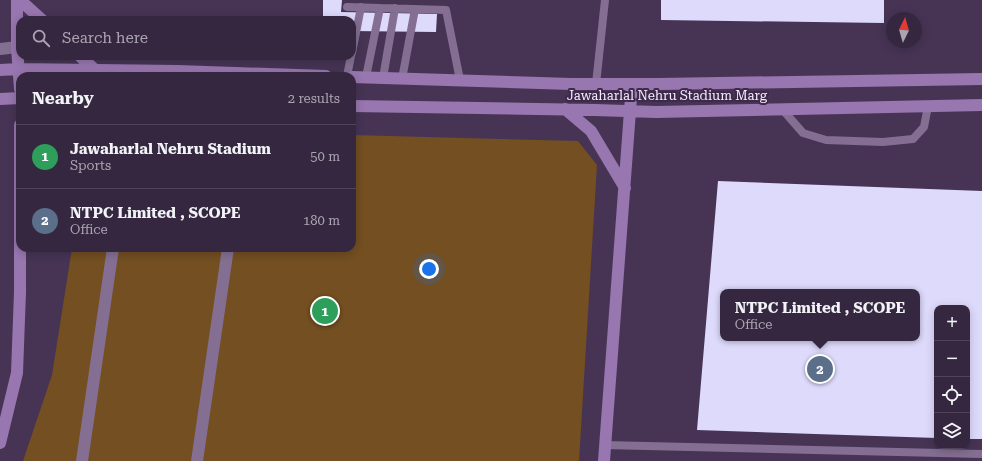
<!DOCTYPE html>
<meta charset="utf-8">
<style>
:root{--surface:#352740;--page:#3d2f47;--text:#f1f3f6;--muted:#aaa5b1;--line:#4f4459;--accent:#8c9099}
body{margin:0;font-family:"Roboto Serif",serif;background:var(--page);color:var(--text)}
.controls{position:absolute;right:12px;bottom:12px;display:grid;overflow:hidden;border-radius:8px;box-shadow:0 2px 10px #0003}
.controls button{width:36px;height:36px;display:grid;place-items:center;padding:0;border:0;border-bottom:1px solid var(--line);background:var(--surface);color:var(--text);font:20px sans-serif}
.compass{position:absolute;left:886px;top:12px;width:36px;height:36px;border-radius:50%;background:var(--surface);box-shadow:0 2px 10px #0003;rotate:5deg}
.you{position:absolute;left:429px;top:269px;width:14px;height:14px;margin:-10px;border:3px solid #fff;border-radius:50%;background:#1a73e8;box-shadow:0 0 0 6px #1a73e833}
.badge{display:grid;place-items:center;width:26px;height:26px;border-radius:50%;background:var(--accent);color:#fff;font-size:13px;font-weight:700}
.pin{position:absolute;translate:-50% -50%;border:2px solid #fff;box-shadow:0 1px 4px #0006}
.popup{position:absolute;left:720px;top:289px;width:200px;height:52px;box-sizing:border-box;display:grid;place-content:center;border-radius:8px;background:var(--surface);filter:drop-shadow(0 1px 3px #0005);font-size:13px;white-space:nowrap;color:var(--muted)}
.popup b{font-size:15px;color:var(--text)}
.popup::after{content:'';position:absolute;left:50%;top:100%;margin-left:-8px;border:8px solid transparent;border-top-color:var(--surface)}
.list{margin:0;padding:0;list-style:none}
h2{display:flex;justify-content:space-between;align-items:center;height:52px;margin:0;padding:0 16px;font-size:17px}
h2 small{font-size:13px;font-weight:400;color:var(--muted)}
.list li{display:grid;grid-template-columns:26px 1fr auto;gap:12px;align-items:center;box-sizing:border-box;height:64px;padding:0 16px;border-top:1px solid var(--line)}
.list b{display:block;font-size:15px;white-space:nowrap}
.list p{margin:0;font-size:13px;white-space:nowrap;color:var(--muted)}
.list em{font-size:13px;font-style:normal;color:var(--muted)}
.icon{flex:none;width:22px;height:22px;fill:none;stroke:currentColor;stroke-width:2;stroke-linecap:round;stroke-linejoin:round}
.map{position:relative;flex:none;width:982px;height:461px;overflow:hidden}
.search{position:absolute;background:var(--surface);box-shadow:0 2px 10px #0003;left:16px;top:16px;width:340px;height:44px;display:flex;align-items:center;gap:10px;box-sizing:border-box;padding:0 14px;border-radius:12px;color:var(--muted);font-size:15px}
.panel{position:absolute;background:var(--surface);box-shadow:0 2px 10px #0003;left:16px;top:72px;width:340px;height:180px;border-radius:12px}
.map>svg:first-child{display:block}
.green{fill:#734f21}
.building{fill:#dedafc;fill-rule:evenodd}
.lines{fill:none;stroke-linecap:round;stroke-linejoin:round}
.lane{stroke:#846f93;stroke-width:8}
.street{stroke:#846f93;stroke-width:12}
.secondary{stroke:#9876af;stroke-width:12}
.labels{text-anchor:middle;stroke-width:4;stroke-linejoin:round;paint-order:stroke}
.street-label{font-size:13px;fill:#f6ebff;stroke:#3d2a4a}
</style>
<div class="map">
<svg width="982" height="461" viewBox="0 0 982 461">
<rect width="100%" height="100%" fill="#473455"/>
<path class="green" d="M352,135L578,141L597,165L579,461H23L52,375L72,248H352Z"/>
<path class="building" d="M323,0H342L341,12L437,14L436,32L352,31V20H323Z
M661,0H884V23L661,20Z
M718,181L982,191V439H967V308H937V438L697,430ZM723,292H917V338H723Z"/>
<g class="lines">
<path class="lane" d="M347,7L446,10L460,80
M352,53L361,7
M347,76L351,56
M366,77L380,8
M383,78L395,8
M402,79L415,9
M596,84L605,0
M782,109L803,133L826,140L883,142L913,139L924,127L928,106
M604,445L982,454"/>
<path class="street" d="M0,49L17,47
M82,461L113,248
M197,461L228,248"/>
<path class="secondary" d="M17,0V47L20,89
M20,0L42,20
M80,56L95,70
M0,70L18,69L178,71L326,76
M352,77L571,84H659L982,79
M0,99L20,98
M352,106L595,110L656,112L982,105
M565,109L591,131L625,188
M0,443L17,373L20,292V125
M604,461L632,84"/>
</g>
<g class="labels">
<g class="street-label">
<text x="667" y="100">Jawaharlal Nehru Stadium Marg</text>
</g>
</g>
</svg>
<div class="controls">
<button>+</button>
<button>−</button>
<button><svg class="icon" aria-label="locate" viewBox="0 0 24 24"><circle cx="12" cy="12" r="6"/><path d="M12 2v4M12 18v4M2 12h4M18 12h4"/></svg></button>
<button><svg class="icon" aria-label="layers" viewBox="0 0 24 24"><path d="M12 4l9 5-9 5-9-5zM3 14l9 5 9-5"/></svg></button>
</div>
<svg class="compass" viewBox="-18 -18 36 36"><path d="M0-13l5 13h-10z" fill="#e53935"/><path d="M0 13l5-13h-10z" fill="#aaa5b1"/></svg>
<div class="you"></div>
<div class="pin badge" style="left:325px;top:311px;background:#2e9e5b">1</div>
<div class="pin badge" style="left:820px;top:369px;background:#5c6f8a">2</div>
<div class="popup"><b>NTPC Limited , SCOPE</b>Office</div>
<div class="search"><svg class="icon" aria-label="search" viewBox="0 0 24 24"><circle cx="10" cy="10" r="6"/><path d="M15 15l6 6"/></svg>Search here</div>
<section class="panel">
<h2>Nearby<small>2 results</small></h2>
<ul class="list">
<li><span class="badge" style="background:#2e9e5b">1</span><div><b>Jawaharlal Nehru Stadium</b><p>Sports</p></div><em>50 m</em></li>
<li><span class="badge" style="background:#5c6f8a">2</span><div><b>NTPC Limited , SCOPE</b><p>Office</p></div><em>180 m</em></li>
</ul>
</section>
</div>
